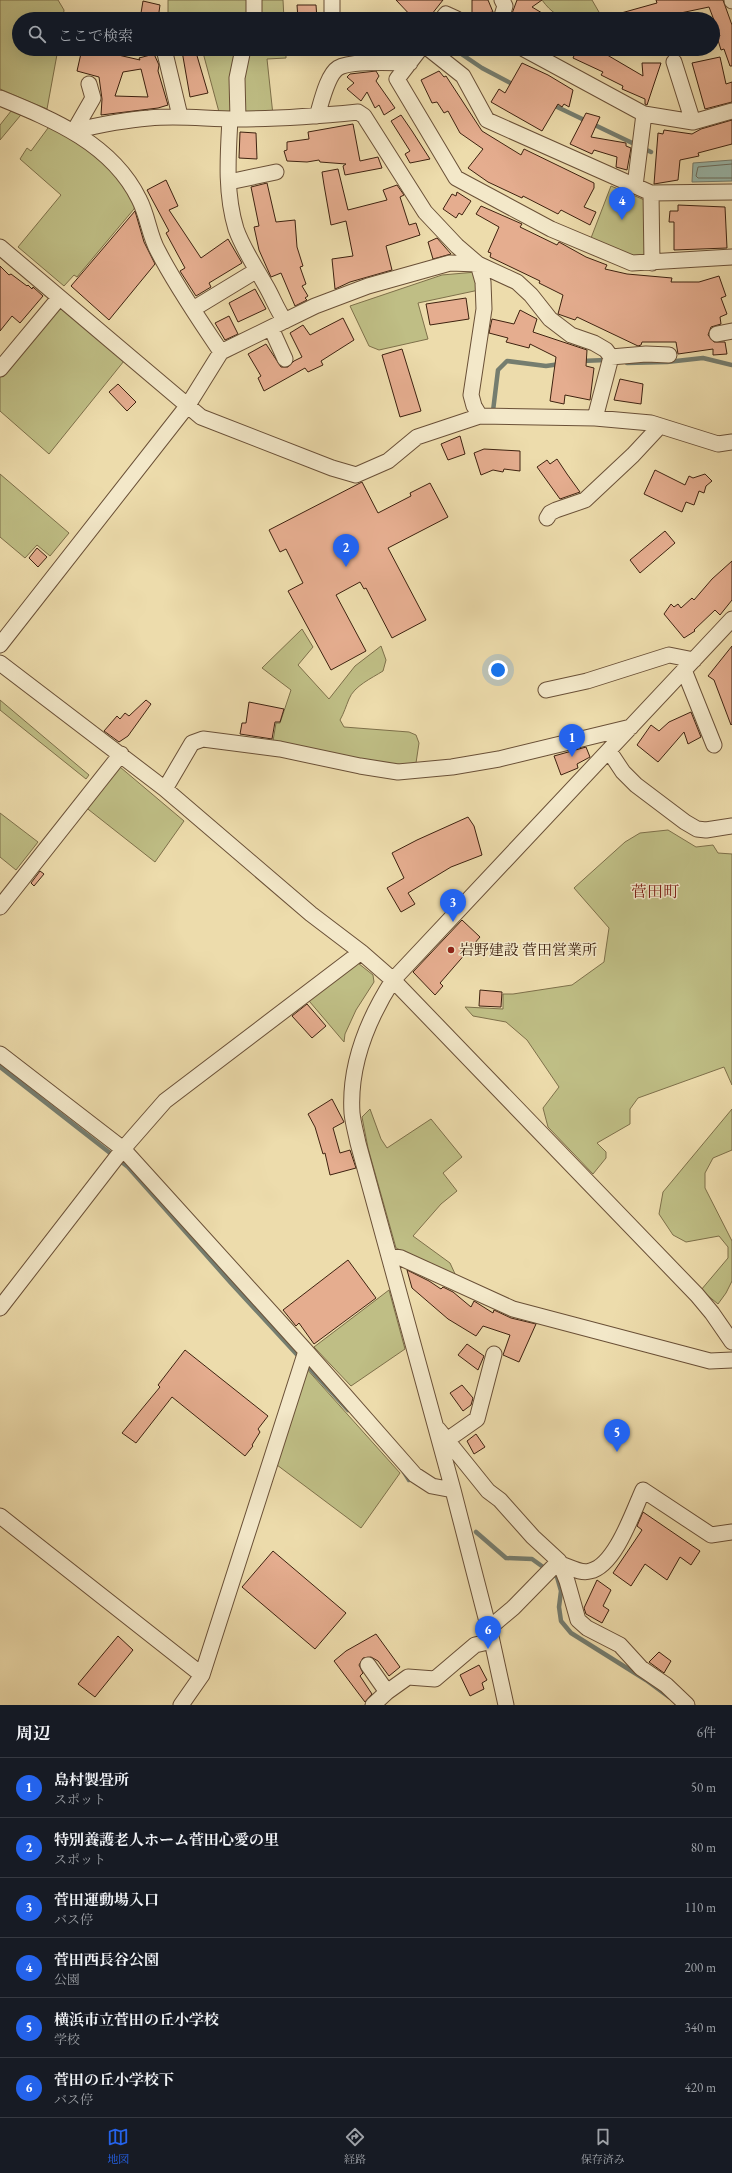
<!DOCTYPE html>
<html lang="ja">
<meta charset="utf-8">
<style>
:root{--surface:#171b24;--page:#20242c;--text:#f1f3f6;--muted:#9ea1a6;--line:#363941;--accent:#2563eb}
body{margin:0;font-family:"EB Garamond","Noto Serif JP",serif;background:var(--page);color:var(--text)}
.you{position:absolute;left:498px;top:670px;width:14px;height:14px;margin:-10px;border:3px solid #fff;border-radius:50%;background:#1a73e8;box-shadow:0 0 0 6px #1a73e833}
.badge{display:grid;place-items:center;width:26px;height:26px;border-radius:50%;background:var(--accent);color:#fff;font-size:13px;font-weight:700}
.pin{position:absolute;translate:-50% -33px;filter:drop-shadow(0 1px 2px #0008)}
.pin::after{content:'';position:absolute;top:21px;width:14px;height:12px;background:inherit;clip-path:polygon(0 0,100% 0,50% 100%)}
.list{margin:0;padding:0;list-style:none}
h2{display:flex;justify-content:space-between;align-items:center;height:52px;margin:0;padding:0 16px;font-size:17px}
h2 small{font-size:13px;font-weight:400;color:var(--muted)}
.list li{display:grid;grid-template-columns:26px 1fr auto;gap:12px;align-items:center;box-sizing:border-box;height:60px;padding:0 16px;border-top:1px solid var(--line)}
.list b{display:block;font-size:15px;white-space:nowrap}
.list p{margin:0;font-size:13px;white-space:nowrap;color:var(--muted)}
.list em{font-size:13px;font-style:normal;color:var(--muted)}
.icon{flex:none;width:22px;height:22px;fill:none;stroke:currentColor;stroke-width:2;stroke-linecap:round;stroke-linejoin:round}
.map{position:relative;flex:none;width:732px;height:1705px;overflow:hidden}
.search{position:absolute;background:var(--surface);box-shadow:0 4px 16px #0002;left:12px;right:12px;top:12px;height:44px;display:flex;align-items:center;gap:10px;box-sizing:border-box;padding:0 14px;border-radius:22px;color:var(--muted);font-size:15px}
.sheet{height:412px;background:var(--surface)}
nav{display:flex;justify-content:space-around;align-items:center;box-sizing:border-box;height:56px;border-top:1px solid var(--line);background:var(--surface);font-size:11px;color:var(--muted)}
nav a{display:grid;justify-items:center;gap:2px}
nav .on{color:var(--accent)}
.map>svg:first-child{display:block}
.green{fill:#bfbe85;stroke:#7e704a}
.water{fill:#9abaae;stroke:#757d6f}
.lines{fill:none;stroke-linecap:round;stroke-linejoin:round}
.shore{stroke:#6c6e5f;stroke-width:1}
.stream{stroke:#757d6f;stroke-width:4.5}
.building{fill:#e5ad8f;stroke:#3e2210;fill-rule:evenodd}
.minor-casing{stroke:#6a5037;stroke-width:17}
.minor{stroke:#f3e8c9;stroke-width:15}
.poi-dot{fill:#8f2418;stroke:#f3e8c9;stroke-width:1.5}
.labels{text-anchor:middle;stroke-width:3;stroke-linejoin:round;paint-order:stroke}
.poi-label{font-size:15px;fill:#3e2210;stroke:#f3e8c9;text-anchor:start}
.neighbourhood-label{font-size:16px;fill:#7a1f14;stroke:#f3e8c9}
</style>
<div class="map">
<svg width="732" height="1705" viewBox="0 0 732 1705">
<rect width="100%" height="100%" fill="#eddcac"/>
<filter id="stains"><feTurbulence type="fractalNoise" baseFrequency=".005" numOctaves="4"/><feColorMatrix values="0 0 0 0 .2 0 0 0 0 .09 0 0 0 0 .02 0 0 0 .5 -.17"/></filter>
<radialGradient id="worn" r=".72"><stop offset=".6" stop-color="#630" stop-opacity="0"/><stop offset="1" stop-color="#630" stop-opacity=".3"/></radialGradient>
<path class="green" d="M0,0H58L64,10L63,19H19V49H58L47,109L0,89Z
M168,0H283L284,19H168Z
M542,0H592L603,19C576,19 560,25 542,0Z
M202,49H286V58L267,59L273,115L219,112Z
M15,106L25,110L0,140V125Z
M51,124L68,130L113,170L135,205L134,209L77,277L74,275L64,286L18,247L61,195L20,159L27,148L31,151Z
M611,186L647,201V258L631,257L591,238Z
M476,272L479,290L418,303L428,339L379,350L369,346L350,306L442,275Z
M59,305L124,361L49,454L0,411V376Z
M0,474L69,533L50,556L37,545L25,558L0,537Z
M302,629L313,647L298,665L329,699L355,666L381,646L386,660L383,671C372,678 354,686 349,699C346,706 344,713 340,720L344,727L409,732L416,735L419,743L416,763L391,766L273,741L276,723H280L291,690L262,668Z
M0,700L89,775L86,779L0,710Z
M120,767L184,821L155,862L84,806Z
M0,813L38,842L16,870L0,857Z
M668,830L696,847L713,845L718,853L732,854V1085L724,1067L638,1098L630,1109V1124L597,1143L606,1152V1158L593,1174L548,1127L543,1108L559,1087L527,1040L506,1022L473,1016L465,1007L503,1009V994H513L572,985L604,962L609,928L574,888L625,842L640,833Z
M353,959L373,975L374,982L356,1010L345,1034L344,1042L304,995Z
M370,1109L381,1139L387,1148L431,1119L462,1157L443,1173L457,1191L441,1204L413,1236L450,1263L456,1276L396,1248L368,1148L362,1117Z
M732,1109V1150L713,1158L705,1173V1188L732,1241V1281L726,1293L718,1304L701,1290L728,1258V1247L719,1236L686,1242L673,1235L659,1214L663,1192Z
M389,1290L405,1349L351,1386L314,1347Z
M305,1367L400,1473L361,1528L273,1462Z"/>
<path class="water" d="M732,160V181L692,182L693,163Z"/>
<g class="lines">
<path class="shore" d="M732,164L698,167L696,176L698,178H732"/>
<path class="stream" d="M454,49L482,68L516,86
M551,104L651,152
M581,361L606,360
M627,363L667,362L703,358L732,365
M493,411L498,370L507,361L546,366L560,364
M0,1067L128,1167L231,1283L348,1410
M404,1472L409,1480
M476,1532L506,1558L532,1559L557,1577L561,1591L559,1607L561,1621L571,1633L646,1680L669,1697"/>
</g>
<path class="building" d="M396,0H443L428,19L419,14L414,19Z
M472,0H488L493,12L472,15Z
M517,0H542L532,7L552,19H510Z
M656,0H723L732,25V66H730L724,49L721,50L717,37L720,36L709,7L652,19H615L614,15L657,3Z
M143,1L160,5L158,19H140Z
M297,5H316L317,19H298Z
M82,49H114V54L140,60L139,58L154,54L159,65L158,71L168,105L158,108L101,115L102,99L99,77L77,71ZM141,69L148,97L115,96L123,72Z
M195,49L208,93L190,97L182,51Z
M577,49H597L643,76L642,63H661L647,105L645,104V99L622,89L623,86L601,75L603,72L573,58Z
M720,57L726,84L732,82V102L705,109L692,63Z
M522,63L548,75L573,90L569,107L564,104L562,107L558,104L542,131L491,102L499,89L505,93Z
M376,71L379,76L376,81L395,108L384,115L379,105L375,108L367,92L361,101L347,89L354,83L347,77L350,74Z
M439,71L444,77L446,76L482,131L521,155L524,149L594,183V188L584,207L596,212L590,225L561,210L558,214L523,196L522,198L488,182L468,168L483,149L460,133L448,111L444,113L437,102L432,103L421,80Z
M586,113L600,117L591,137L626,143V146L631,148L627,170L616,167L617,157L594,150L592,154L570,144Z
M401,115L412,131L430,159L410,163L405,154L410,151L391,121Z
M732,120V144L698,153L699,156L680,160L678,180L654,184L658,133L663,134L664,130L692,134L701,129Z
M353,124L360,161L378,157L382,168L345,175L343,166L346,164L320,162L319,160L307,162L287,161L284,151L287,150V142L309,139L308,132Z
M240,132L256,133L257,159L239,158Z
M338,169L348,210L387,200L383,190L397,185L404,195L400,197L409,225L416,223L420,235L386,246L392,270L350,282L335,289L332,259L353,256L346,221L331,225L324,185L322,172Z
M166,180L178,206L169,210L201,258L228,239L242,263L209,283L211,287L196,296L180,271L185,268L166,233L169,231L147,190Z
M267,183L276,222L295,220L297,247L303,266L300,267L306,284L302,286L308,296L305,298L307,300L295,306L281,273L271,277L259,250L254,227L259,226L251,187Z
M457,192L471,201L462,215L459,213L456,218L443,209L452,194L456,196Z
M678,205L725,207L727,248L674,250V222H669L670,211H678Z
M481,206L522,224L520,227L557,245L559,242L586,257L607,265L605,269L627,274L672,278L671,282H699L719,276L726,296L721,298L727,314L720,317L721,324L711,327L708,335L714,342H725L727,354L713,355V349L678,354L676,342H642L641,345L638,346L577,317L575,320L558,314L563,295L539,283L540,281L490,257L491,253L488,252L499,227L476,214Z
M135,211L144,242L155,264L109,320L71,286Z
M437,238L451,254L433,259L428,242Z
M0,266L9,275L11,274L27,286L28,285L32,289L33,287L43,296L20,323L12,316L0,331Z
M255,289L266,309L238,322L229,303Z
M466,298L469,319L430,325L426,304Z
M520,310L537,319L533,332L587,350L586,366L594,368L590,400L565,395L564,404L550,401L556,357L530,344L529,348L506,342L508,338L489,333L492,319L514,324Z
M229,316L238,334L225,340L215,323Z
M343,318L354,340L321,361L323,365L308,372L305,368L264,391L258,378L261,376L248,354L266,344L281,367H288L294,361L302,357L290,333L303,325L310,335Z
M402,349L421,411L400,417L382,355Z
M620,379L643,384L641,404L614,400Z
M118,384L136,402L127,411L109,392Z
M460,436L465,454L448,460L441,444Z
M484,449L520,451V471L504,469L503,472L493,470L481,475L474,453Z
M557,459L567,474L580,492L560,499L537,467L547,460L550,464Z
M655,470L685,485L689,476L693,478L705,474L712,481L706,486L704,493L699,491L694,505L686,502L682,512L644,494Z
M362,482L378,513L411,496L410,493L430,483L448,517L388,548L426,620L392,638L366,588L364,589L360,582L336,595L366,651L331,670L288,591L303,583L286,549L280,552L269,530Z
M665,531L675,543L640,573L630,560Z
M37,548L47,557L38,567L29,558Z
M732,561V600L720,615L715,610L694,630L695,631L684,638L664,614L671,604L674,607L678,604L681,608L692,598L694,600L712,579Z
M732,646V724L731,725L714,680L708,676Z
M146,700L151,704L128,736L119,742L104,731L117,716L120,719L125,713L129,716Z
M249,702L284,709L280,722H275L272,739L240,734L242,723H246Z
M691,712L701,737L688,744L684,732L658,762L637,745L651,725L659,731L669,722Z
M586,747L590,757L577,764L578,768L561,775L554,756Z
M468,817L474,826L482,855L451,867L408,893L415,904L401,912L387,888L404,878L392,853L417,840Z
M40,871L44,874L34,886L31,883Z
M462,920L480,937L440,983L443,986L435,995L413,972Z
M480,990L502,992L501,1007L479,1006Z
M307,1004L326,1026L312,1038L292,1016Z
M332,1099L344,1122L333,1128L340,1153L350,1150L356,1168L330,1175L325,1153L323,1154L315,1127L308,1114Z
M348,1260L376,1298L314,1344L299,1323L296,1326L283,1310Z
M407,1270L429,1281L441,1289L443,1287L453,1292L471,1307L474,1301L493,1313L494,1310L511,1318L536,1324L519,1362L503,1355L510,1335L483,1326L476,1336L448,1319L412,1288Z
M467,1344L484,1356L478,1370L458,1355Z
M185,1350L268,1416L258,1429L260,1432L252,1445L253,1446L245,1456L172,1397L136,1443L122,1433L160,1387L158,1385Z
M462,1385L473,1398L471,1405L463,1411L450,1393Z
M476,1434L485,1447L474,1454L467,1441Z
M643,1512L700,1551L691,1565L680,1557L667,1580L645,1564L631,1586L613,1573L642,1530L637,1526Z
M273,1551L346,1613L315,1649L242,1587Z
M597,1580L611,1590L603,1606L609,1610L602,1623L586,1614L584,1608Z
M376,1634L400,1667L389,1676L378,1661L371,1657L363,1658L359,1665L363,1673L360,1676L372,1694L365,1702L334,1661L346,1651Z
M118,1636L133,1650L95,1697L78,1684Z
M659,1652L671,1661L664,1673L649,1662Z
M479,1665L487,1680L482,1683L484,1689L470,1696L460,1675Z"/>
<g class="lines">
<g class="minor-casing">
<path id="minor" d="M254,0V19
M732,0V1
M332,19V0
M442,19L446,14L457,19
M501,19L505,6L502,0
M164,49L180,116
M420,49L397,79L456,178L551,229L632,263L732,257
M429,49L463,76L487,120L651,193L732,192
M524,49L644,114L693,122L732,111
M674,62L693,122
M0,98C54,120 112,144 139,199C148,216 149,235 158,251C176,286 199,319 221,352L188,405L0,645
M317,116C321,104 327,75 338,68C351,60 394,63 410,63
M230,119C228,155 225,193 236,229C243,249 256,268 266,286C273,298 277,310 285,321
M238,119L237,78L243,49
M74,131C99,125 123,120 149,118C179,115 207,119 237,119C278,119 318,116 358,112L364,116L425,212L457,246L478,264L483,282L484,309L471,395L474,406L480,416
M74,131L93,98L89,84
M229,182L276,172
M635,186L644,114
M651,193L652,263
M0,247L201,417L332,468L356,475L388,461L417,437L480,416L595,418L651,423L718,444L732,442
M193,309L249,275
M271,328L285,359
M717,334L732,331
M221,352L315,306L368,286L450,263L478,264L517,282L531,295L550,319L571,335L594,343L606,350L611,357L595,418
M611,357L646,354L669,355
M0,369L59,298
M547,518L550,513L556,510L585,500L633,455L660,426
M0,663L165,789L311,914L361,952L393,980L697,1295L712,1313L732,1342
M684,670L714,745
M546,690L587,681L669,655L694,660
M609,751L623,772L636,785L685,822L697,829L706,830L732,826
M165,789L192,743L203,739L280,749L360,766L398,772L452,767L499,759L631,727
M0,907L121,754
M0,1054L123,1149L306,1351L415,1475L432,1486L453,1490
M389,1256L401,1258L513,1309L710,1361L732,1360
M0,1308L123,1149L165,1101L361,952
M438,1429L488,1491L500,1500L533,1537L559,1561L567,1581L578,1620L587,1628L620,1645L641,1668L666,1685L687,1705
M447,1440L477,1419L494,1354
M0,1516L202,1675
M561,1564C570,1567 581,1574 590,1571C615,1566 633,1512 643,1490L711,1535L732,1532
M488,1629L513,1608L559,1561
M368,1665L387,1692
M181,1705L202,1675L306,1351
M373,1705L387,1692L408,1677L435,1679L475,1645L492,1641
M506,1705L492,1641L453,1490L358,1143C356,1133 353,1123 352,1113C349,1066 368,1019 393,980L732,619"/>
</g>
<use href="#minor" class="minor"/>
</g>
<circle class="poi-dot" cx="451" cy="950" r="4"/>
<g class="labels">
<g class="poi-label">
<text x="459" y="955">岩野建設 菅田営業所</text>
</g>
<g class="neighbourhood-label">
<text x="655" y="897">菅田町</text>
</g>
</g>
<rect width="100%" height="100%" filter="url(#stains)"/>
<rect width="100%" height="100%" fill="url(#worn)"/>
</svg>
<div class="you"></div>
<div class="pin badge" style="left:572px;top:757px">1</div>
<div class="pin badge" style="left:346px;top:567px">2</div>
<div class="pin badge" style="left:453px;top:922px">3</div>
<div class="pin badge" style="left:622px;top:220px">4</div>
<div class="pin badge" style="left:617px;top:1452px">5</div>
<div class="pin badge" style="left:488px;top:1649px">6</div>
<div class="search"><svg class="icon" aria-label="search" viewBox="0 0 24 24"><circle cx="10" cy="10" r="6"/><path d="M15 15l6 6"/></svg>ここで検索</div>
</div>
<section class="sheet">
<h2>周辺<small>6件</small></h2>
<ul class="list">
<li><span class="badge">1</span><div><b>島村製畳所</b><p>スポット</p></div><em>50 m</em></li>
<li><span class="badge">2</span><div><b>特別養護老人ホーム菅田心愛の里</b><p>スポット</p></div><em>80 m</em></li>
<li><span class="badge">3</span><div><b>菅田運動場入口</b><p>バス停</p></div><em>110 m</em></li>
<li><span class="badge">4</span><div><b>菅田西長谷公園</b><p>公園</p></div><em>200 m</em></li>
<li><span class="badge">5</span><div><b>横浜市立菅田の丘小学校</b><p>学校</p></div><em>340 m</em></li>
<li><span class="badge">6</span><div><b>菅田の丘小学校下</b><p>バス停</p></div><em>420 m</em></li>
</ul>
</section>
<nav>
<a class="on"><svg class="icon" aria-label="map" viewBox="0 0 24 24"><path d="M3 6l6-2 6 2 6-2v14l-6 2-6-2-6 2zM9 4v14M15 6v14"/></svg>地図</a>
<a><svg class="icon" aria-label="directions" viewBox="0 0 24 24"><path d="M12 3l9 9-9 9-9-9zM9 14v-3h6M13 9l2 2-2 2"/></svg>経路</a>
<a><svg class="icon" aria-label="saved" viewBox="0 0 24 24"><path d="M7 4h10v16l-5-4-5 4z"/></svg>保存済み</a>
</nav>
